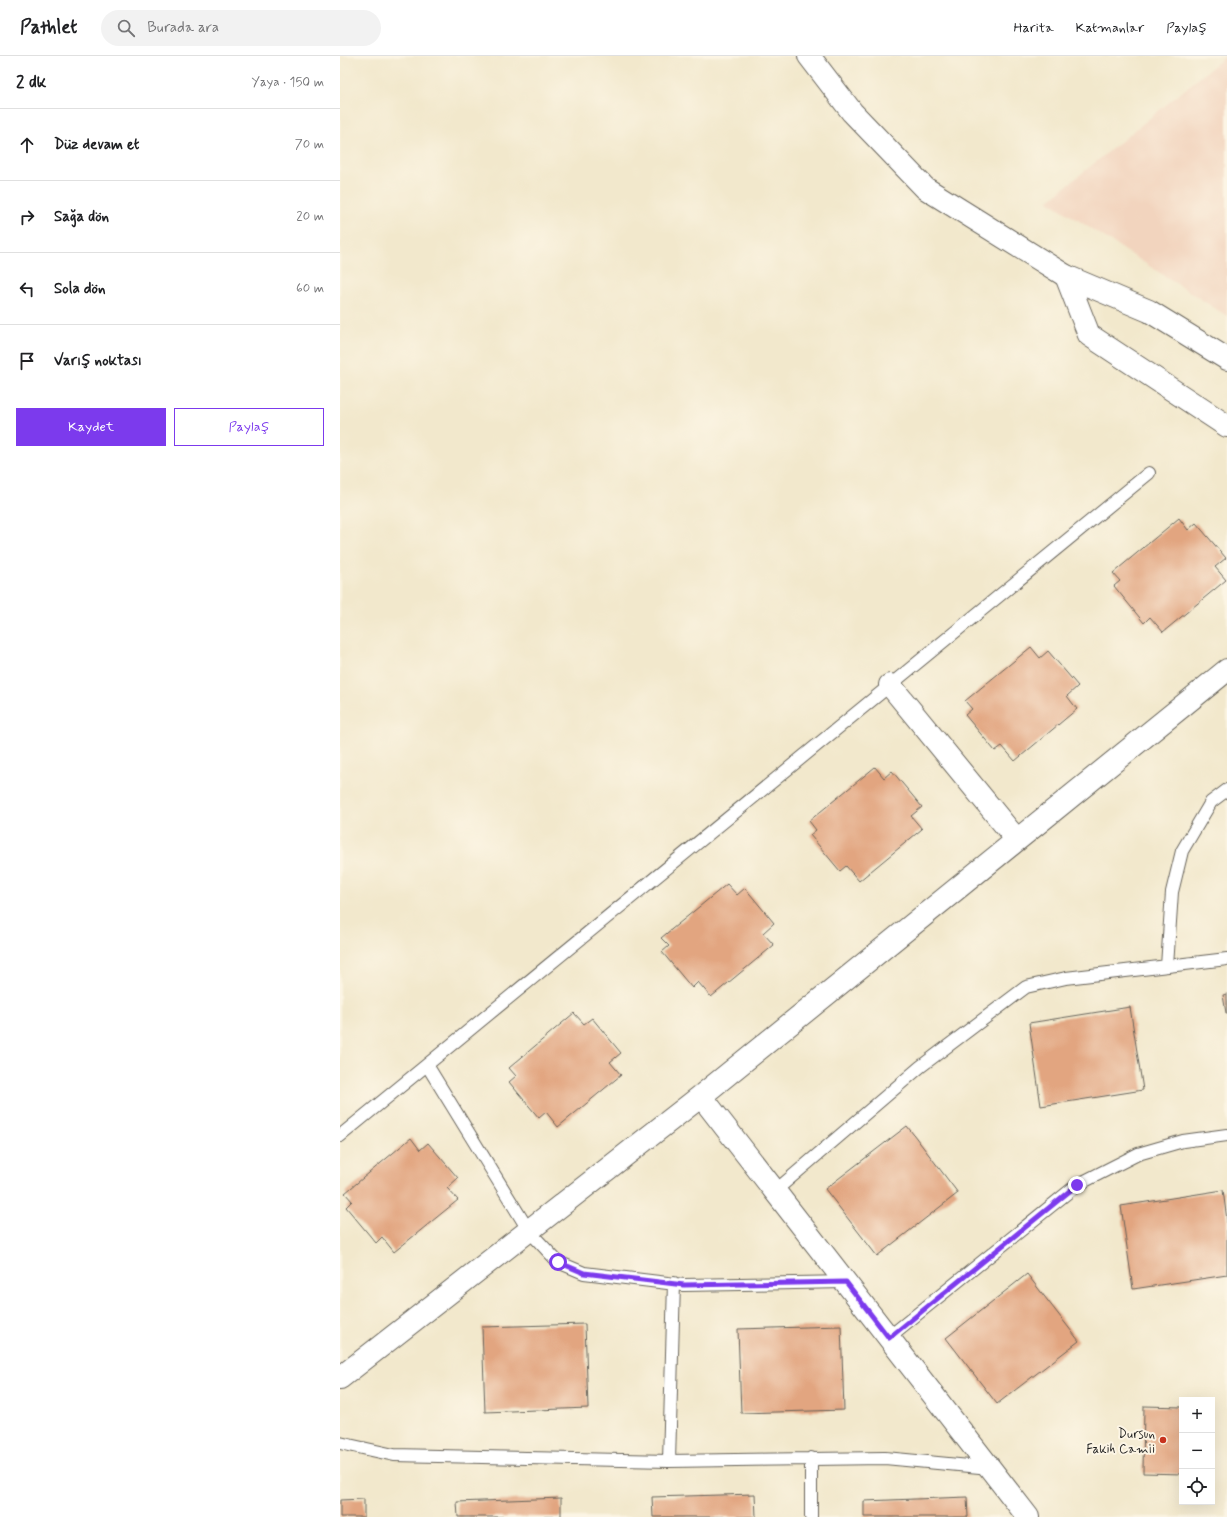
<!DOCTYPE html>
<html lang="tr">
<meta charset="utf-8">
<style>
:root{--surface:#fff;--page:#f2f2f2;--text:#202124;--muted:#757577;--line:#e0e0e0;--accent:#7c3aed}
body{margin:0;font-family:Mynerve,sans-serif;background:var(--page);color:var(--text)}
.controls{position:absolute;right:12px;bottom:12px;display:grid;overflow:hidden;border-radius:0px;box-shadow:0 4px 16px #0002}
.controls button{width:36px;height:36px;display:grid;place-items:center;padding:0;border:0;border-bottom:1px solid var(--line);background:var(--surface);color:var(--text);font:20px sans-serif}
.stop{position:absolute;width:12px;height:12px;margin:-9px;border:3px solid #7c3aed;border-radius:50%;background:#fff}
.stop.end{background:#7c3aed;border-color:#fff;box-shadow:0 1px 4px #0008}
.list{margin:0;padding:0;list-style:none}
h2{display:flex;justify-content:space-between;align-items:center;height:52px;margin:0;padding:0 16px;font-size:17px}
h2 small{font-size:13px;font-weight:400;color:var(--muted)}
.list li{display:grid;grid-template-columns:26px 1fr auto;gap:12px;align-items:center;box-sizing:border-box;height:72px;padding:0 16px;border-top:1px solid var(--line)}
.list b{display:block;font-size:15px;white-space:nowrap}
.list em{font-size:13px;font-style:normal;color:var(--muted)}
.actions{display:flex;gap:8px;padding:12px 16px}
.actions a{flex:1;padding:9px 0;border:1px solid var(--accent);border-radius:0px;text-align:center;font-size:14px;color:var(--accent)}
.actions .main{background:var(--accent);color:#fff}
.icon{flex:none;width:22px;height:22px;fill:none;stroke:currentColor;stroke-width:2;stroke-linecap:round;stroke-linejoin:round}
.map{position:relative;flex:none;width:887px;height:1461px;overflow:hidden}
header{display:flex;align-items:center;gap:24px;box-sizing:border-box;height:56px;padding:0 20px;background:var(--surface);border-bottom:1px solid var(--line)}
header strong{font-size:19px}
nav{display:flex;gap:22px;margin-inline-start:auto;font-size:14px}
.search{width:280px;height:36px;background:var(--page);display:flex;align-items:center;gap:10px;box-sizing:border-box;padding:0 14px;border-radius:22px;color:var(--muted);font-size:15px}
main{display:flex}
aside{flex:1;background:var(--surface)}
.map>svg:first-child{display:block}
.built{fill:#f2d4be}
.building{fill:#e2a580}
.lines{fill:none;stroke-linecap:round;stroke-linejoin:round}
.service-casing{stroke:#67635a;stroke-width:14}
.minor-casing{stroke:#67635a;stroke-width:24}
.tertiary-casing{stroke:#67635a;stroke-width:24}
.secondary-casing{stroke:#67635a;stroke-width:24}
.service{stroke:#fff;stroke-width:12}
.minor{stroke:#fff;stroke-width:22}
.tertiary{stroke:#fff;stroke-width:22}
.secondary{stroke:#fff;stroke-width:22}
.route{stroke:#7c3aed;stroke-width:5}
.poi-dot{fill:#c8321e;stroke:#fcf5e5;stroke-width:1.5}
.labels{text-anchor:middle;stroke-width:4;stroke-linejoin:round;paint-order:stroke}
.poi-label{font-size:13px;fill:#1c1c1c;stroke:#fcf5e5;text-anchor:end}
</style>
<header>
<strong>Pathlet</strong>
<div class="search"><svg class="icon" aria-label="search" viewBox="0 0 24 24"><circle cx="10" cy="10" r="6"/><path d="M15 15l6 6"/></svg>Burada ara</div>
<nav><a>Harita</a><a>Katmanlar</a><a>Paylaş</a></nav>
</header>
<main>
<aside>
<h2>2 dk<small>Yaya · 150 m</small></h2>
<ul class="list">
<li><svg class="icon" aria-label="ahead" viewBox="0 0 24 24"><path d="M12 20V5M6 11l6-6 6 6"/></svg><div><b>Düz devam et</b></div><em>70 m</em></li>
<li><svg class="icon" aria-label="right" viewBox="0 0 24 24"><path d="M7 20v-9h11M14 6l5 5-5 5"/></svg><div><b>Sağa dön</b></div><em>20 m</em></li>
<li><svg class="icon" aria-label="left" viewBox="0 0 24 24"><path d="M17 20v-9H6M10 6l-5 5 5 5"/></svg><div><b>Sola dön</b></div><em>60 m</em></li>
<li><svg class="icon" aria-label="arrive" viewBox="0 0 24 24"><path d="M6 21V4h12l-3 4 3 4H6"/></svg><div><b>Varış noktası</b></div></li>
</ul>
<div class="actions"><a class="main">Kaydet</a><a>Paylaş</a></div>
</aside>
<div class="map">
<svg width="887" height="1461" viewBox="0 0 887 1461">
<rect width="100%" height="100%" fill="#fcf5e5"/>
<filter id="ink" filterUnits="userSpaceOnUse"><feTurbulence type="fractalNoise" baseFrequency=".025" numOctaves="2"/><feDisplacementMap in="SourceGraphic" scale="8" xChannelSelector="R" yChannelSelector="G"/><feConvolveMatrix kernelMatrix="1 2 1 2 8 2 1 2 1" color-interpolation-filters="sRGB"/></filter>
<filter id="wash" filterUnits="userSpaceOnUse"><feTurbulence type="fractalNoise" baseFrequency=".012" numOctaves="4" result="noise"/><feDisplacementMap in="SourceGraphic" scale="16" xChannelSelector="R" yChannelSelector="G"/><feGaussianBlur stdDeviation="0.9" result="paint"/><feColorMatrix in="noise" values="0 0 0 0 0 0 0 0 0 0 0 0 0 0 0 0 0 1.4 0 .05"/><feComposite in="paint" operator="in"/></filter>
<g filter="url(#wash)">
<rect width="100%" height="100%" fill="#f2e8cc"/>
<path class="built" d="M886,0H887V260L708,145Z"/>
<g id="blocks">
<path class="building" d="M839,462L848,474L856,467L886,502L875,511L886,524L823,576L810,561L804,567L774,530L780,525L773,517Z
M691,591L700,602L708,595L738,630L727,640L737,653L675,705L662,690L655,695L625,659L632,653L625,645Z
M535,711L544,722L552,715L582,751L571,760L582,773L519,825L506,810L500,815L470,779L476,774L469,765Z
M387,828L397,839L405,832L434,867L423,877L434,889L371,941L358,926L352,932L322,896L329,890L321,882Z
M887,938V957H886L883,939Z
M790,951L803,1034L701,1050L689,967Z
M234,957L244,968L252,962L281,997L270,1006L281,1019L218,1071L206,1056L199,1062L169,1026L176,1020L169,1012Z
M567,1070L618,1137L537,1200L485,1133Z
M71,1082L80,1094L88,1087L118,1122L107,1132L118,1144L54,1196L42,1181L36,1187L6,1151L12,1145L5,1137Z
M883,1134L887,1164V1219L793,1233L781,1150Z
M687,1218L739,1285L657,1348L606,1282Z
M245,1268L248,1352L145,1356L142,1271Z
M501,1270L504,1354L401,1357L398,1273Z
M804,1350L842,1351V1418L803,1417Z
M415,1438L416,1461H313L312,1441Z
M627,1441L628,1461H524V1445Z
M221,1442V1461H118L117,1446Z
M24,1443V1461H0V1444Z"/>
</g>
</g>
<g filter="url(#ink)">
<use href="#blocks" fill-opacity="0" stroke="#67635a" stroke-width="1"/>
<g class="lines">
<g class="service-casing">
<path id="service" d="M827,910L832,836L842,795L871,746L887,734
M87,1009L189,1175L218,1206L244,1217L344,1229L506,1226
M0,1080L809,417
M435,1135L580,1011L686,931L726,922L887,903
M549,1281L737,1129L798,1098L843,1085L887,1079
M0,1387L54,1399L329,1405L545,1402L650,1412
M471,1402V1461
M329,1405L334,1227"/>
</g>
<g class="minor-casing">
<path id="minor" d="M550,629L677,784
M361,1040L688,1461
M0,1322L361,1040L887,614"/>
</g>
<g class="tertiary-casing">
<path id="tertiary" d="M469,0L512,56L585,132L726,220"/>
</g>
<g class="secondary-casing">
<path id="secondary" d="M726,220L749,279L887,370
M726,220L809,255L887,303"/>
</g>
<use href="#service" class="service"/>
<use href="#minor" class="minor"/>
<use href="#tertiary" class="tertiary"/>
<use href="#secondary" class="secondary"/>
</g>
</g>
<g class="lines" filter="url(#ink)">
<path class="route" d="M218,1206L244,1217L344,1229L506,1226L549,1282L737,1129"/>
</g>
<circle class="poi-dot" cx="823" cy="1384" r="4"/>
<g class="labels">
<g class="poi-label">
<text x="815" y="1382">Dursun<tspan x="815" dy="15">Fakih Camii</tspan></text>
</g>
</g>
</svg>
<div class="controls">
<button>+</button>
<button>−</button>
<button><svg class="icon" aria-label="locate" viewBox="0 0 24 24"><circle cx="12" cy="12" r="6"/><path d="M12 2v4M12 18v4M2 12h4M18 12h4"/></svg></button>
</div>
<div class="stop" style="left:218px;top:1206px"></div>
<div class="stop end" style="left:737px;top:1129px"></div>
</div>
</main>
